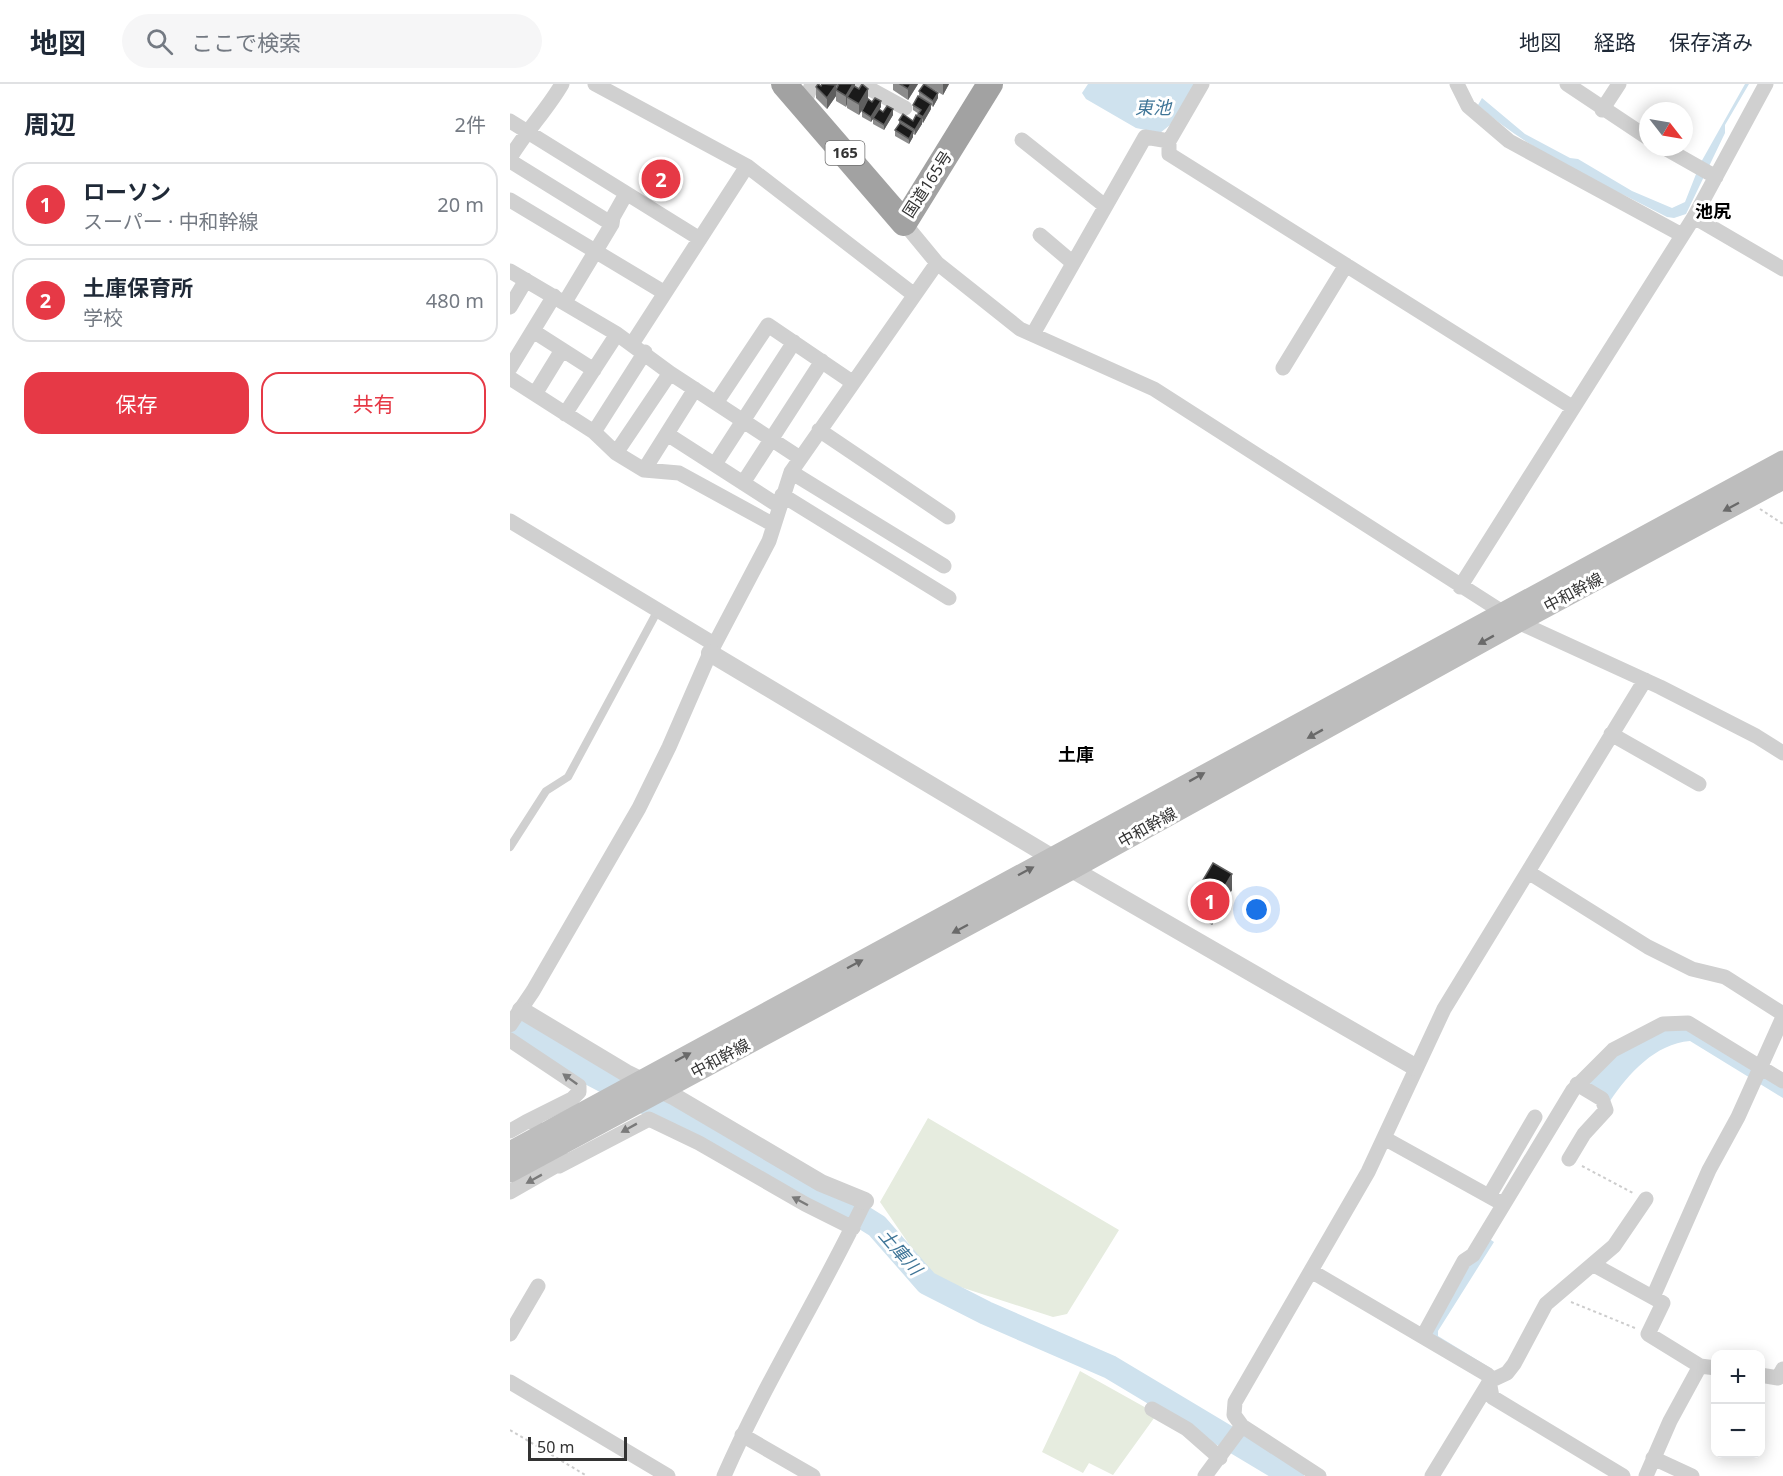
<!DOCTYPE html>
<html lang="ja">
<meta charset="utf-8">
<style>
:root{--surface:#fff;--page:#f6f6f7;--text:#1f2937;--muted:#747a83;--line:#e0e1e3;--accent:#e63946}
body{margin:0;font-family:"Noto Sans","Noto Sans JP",sans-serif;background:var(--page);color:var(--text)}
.controls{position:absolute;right:18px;bottom:18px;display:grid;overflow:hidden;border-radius:12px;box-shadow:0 3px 15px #0003}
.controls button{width:54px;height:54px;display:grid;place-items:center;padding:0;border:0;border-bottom:2px solid var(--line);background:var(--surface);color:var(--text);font:30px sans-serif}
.compass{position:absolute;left:1129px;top:18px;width:54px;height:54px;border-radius:50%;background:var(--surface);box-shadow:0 3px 15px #0003;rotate:121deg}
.scale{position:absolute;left:18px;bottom:15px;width:99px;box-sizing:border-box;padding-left:6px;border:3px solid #333;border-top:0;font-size:16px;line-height:21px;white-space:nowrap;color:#333;-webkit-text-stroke:4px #fff;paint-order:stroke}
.you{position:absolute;left:747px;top:826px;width:21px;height:21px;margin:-15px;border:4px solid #fff;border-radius:50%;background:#1a73e8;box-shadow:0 0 0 9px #1a73e833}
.badge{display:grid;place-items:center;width:39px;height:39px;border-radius:50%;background:var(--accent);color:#fff;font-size:20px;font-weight:700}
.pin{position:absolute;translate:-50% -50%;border:3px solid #fff;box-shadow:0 2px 6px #0006}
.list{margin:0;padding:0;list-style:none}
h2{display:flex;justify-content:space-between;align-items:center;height:78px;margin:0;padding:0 24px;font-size:26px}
h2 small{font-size:20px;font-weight:400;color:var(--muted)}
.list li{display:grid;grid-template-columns:39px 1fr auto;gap:18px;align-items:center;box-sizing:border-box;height:84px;margin:0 12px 12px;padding:0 12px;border:2px solid var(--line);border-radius:18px}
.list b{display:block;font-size:22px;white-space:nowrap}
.list p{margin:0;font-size:20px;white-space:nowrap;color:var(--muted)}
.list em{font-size:20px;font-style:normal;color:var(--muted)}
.actions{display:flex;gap:12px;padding:18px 24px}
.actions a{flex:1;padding:14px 0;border:2px solid var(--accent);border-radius:18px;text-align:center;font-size:21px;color:var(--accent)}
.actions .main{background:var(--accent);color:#fff}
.icon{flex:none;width:33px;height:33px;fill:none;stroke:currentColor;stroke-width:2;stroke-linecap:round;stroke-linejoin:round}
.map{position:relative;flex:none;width:1273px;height:1392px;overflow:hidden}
header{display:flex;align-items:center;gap:36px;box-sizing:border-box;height:84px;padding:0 30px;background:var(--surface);border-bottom:2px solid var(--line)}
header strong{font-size:28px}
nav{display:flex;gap:33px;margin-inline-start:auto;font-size:21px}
.search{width:420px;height:54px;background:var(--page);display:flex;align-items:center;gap:15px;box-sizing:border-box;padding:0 21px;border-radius:33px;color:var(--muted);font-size:22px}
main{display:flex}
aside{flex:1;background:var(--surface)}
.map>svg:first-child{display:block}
.green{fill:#e6ecdf}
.water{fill:#cfe2ee}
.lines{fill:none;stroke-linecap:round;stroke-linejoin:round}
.river{stroke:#cfe2ee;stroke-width:24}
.path{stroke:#cdcdcd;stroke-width:2;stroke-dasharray:3 3;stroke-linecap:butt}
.service{stroke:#d0d0d0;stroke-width:8}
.minor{stroke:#d0d0d0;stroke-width:15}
.tertiary{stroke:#d0d0d0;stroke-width:18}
.secondary{stroke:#bdbdbd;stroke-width:21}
.trunk{stroke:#a2a2a2;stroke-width:26}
.wall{fill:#8c8c8c}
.shaded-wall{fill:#5f5f5f}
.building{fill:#1a1a1a;stroke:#5f5f5f;stroke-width:1.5}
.oneway{fill:#6a6a6a}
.oneway2{fill:#7a7a7a}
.labels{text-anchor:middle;stroke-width:6;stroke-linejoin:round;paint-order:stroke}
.shield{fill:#fff;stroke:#707070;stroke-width:1.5}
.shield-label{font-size:15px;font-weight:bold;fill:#333}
.street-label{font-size:16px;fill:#333;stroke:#fff}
.water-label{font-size:18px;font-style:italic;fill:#3f7597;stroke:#fff}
.neighbourhood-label{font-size:18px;font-weight:bold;fill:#000;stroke:#fff}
</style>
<header>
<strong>地図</strong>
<div class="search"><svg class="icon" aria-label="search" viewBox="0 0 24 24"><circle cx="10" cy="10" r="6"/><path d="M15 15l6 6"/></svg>ここで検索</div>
<nav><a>地図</a><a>経路</a><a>保存済み</a></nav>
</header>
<main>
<aside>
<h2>周辺<small>2件</small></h2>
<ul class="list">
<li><span class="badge">1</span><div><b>ローソン</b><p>スーパー · 中和幹線</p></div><em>20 m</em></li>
<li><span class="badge">2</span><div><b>土庫保育所</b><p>学校</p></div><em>480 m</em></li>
</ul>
<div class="actions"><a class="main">保存</a><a>共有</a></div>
</aside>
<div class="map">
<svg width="1273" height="1392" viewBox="0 0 1273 1392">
<rect width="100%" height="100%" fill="#fff"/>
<path class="green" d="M418,1034L609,1146L557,1230L543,1233L432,1197L412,1179L370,1118Z
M570,1287L647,1330L603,1391L579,1379L573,1389L532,1368Z"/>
<path class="water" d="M578,0H686L665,37L650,49L626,44L576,15L572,9Z
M1235,0H1239L1215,41V49L1176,130L1164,134L1157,133C1092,99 1022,70 968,21L972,14L1015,50L1060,74L1068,75L1122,107L1162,124L1175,118L1190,80Z
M1173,944L1273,1003V1014L1180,957C1145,960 1119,989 1100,1017L1077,1000C1107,966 1126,947 1173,944Z
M978,1154L984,1158L928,1247V1252L982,1285H977L920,1251L956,1181Z"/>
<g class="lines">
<path class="river" d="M0,940L53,975L343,1127L367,1142L417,1199L476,1229L600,1283L782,1392"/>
<path class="path" d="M1250,425L1273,440
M1072,1082L1123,1109
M1061,1218L1125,1244
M0,1346L77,1392"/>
<path class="service" d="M0,763L36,707L58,693L148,526"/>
<path class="minor" d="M85,0L237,82L403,210
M351,0L395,24
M692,0L659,57V70L1062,323
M947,0L958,22L999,57L1172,151
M1057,0L1138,54
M294,20L302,0
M1092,26L1109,0
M0,37L190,155
M512,56L595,122
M1153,63L1206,93
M0,74C16,47 37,26 52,0
M0,77L102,140
M0,116L155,209
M1184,133L1273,185
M394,139L427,179L510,245L644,305L1008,538L1150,603L1246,652L1273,669
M530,151L563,179
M0,187L107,250L160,289L290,374
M55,218L102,140L103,133L116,110
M0,223L16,196
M23,247L84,286
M523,250L635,53L659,57
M122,260L237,82
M0,284L44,212
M773,284L836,181
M0,294L84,348L106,369L134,386L169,389L264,441
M25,310L52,266
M206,319L258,241L342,298
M55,330L107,250
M309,346L438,433
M84,348L135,268
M157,350L269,422
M106,369L160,289
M205,380L284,258
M134,386L185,305
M281,388L434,482
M233,399L312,277
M272,411L439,514
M0,437L204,560
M950,503L1184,133L1256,0
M1101,650L1189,700
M1018,788L1138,863L1182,885L1215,893L1273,930
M0,941L23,907L129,724L159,663L200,569L259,457L281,388L427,179
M0,956L69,1002V1008L62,1015L16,1038
M0,1047L16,1038L25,1037
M874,1054L993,1120
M1059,1075L1074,1050L1096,1026L1092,1015L1067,1000
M49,1082L139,1035L189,1059L295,1120L343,1144
M0,1108L56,1076
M979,1112L1025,1033
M1084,1181L1153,1219L1138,1250L1190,1282L1206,1284
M801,1187L978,1291L982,1313L1113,1392
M1143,1213L1199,1086L1228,1033L1273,933
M0,1250L28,1202
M913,1252L954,1177L963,1171L1063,1006L1103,966L1153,940L1178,939L1273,997
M1250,1291L1268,1294L1273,1285
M0,1298L158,1392
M642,1325L677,1345L710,1374
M232,1351L303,1392
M1143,1374L1182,1392
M214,1392C255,1298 311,1210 355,1117
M695,1392L732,1342
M809,1392L732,1342L724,1331L725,1318L858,1088L934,925L1135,596
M922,1392L980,1297L997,1289L1004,1280L1036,1220L1104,1162L1136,1115
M1136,1392L1160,1337L1190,1282"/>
<path class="tertiary" d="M200,569L541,773L905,983
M11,926L116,989L165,1013L311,1099L355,1117"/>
<path class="secondary" d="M0,1068L1273,377
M0,1088L562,785L1008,538L1273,395"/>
<path class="trunk" d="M274,0L394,139L480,0"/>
</g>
<path class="wall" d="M312,0H345V2L358,15L371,23L369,25L373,28L383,31L374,46L363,40V35L361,38L352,33V27L355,20L349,31L337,24V20L336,23L326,17V12L317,25L306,14V3L311,2Z
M383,0H408L398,16L383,6Z
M416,0H439L433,11L416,1Z
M409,7L428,14L423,23L421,21V25L413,39L412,38V40L405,51L403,50V53L399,60L385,52V46L389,40V36L403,37L408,32L409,30L403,26V21L409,12Z
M722,806L702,841L683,830V813Z"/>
<path class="shaded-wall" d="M343,0H345V8L337,13V20L336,23V12Z
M401,0H408L398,16V5Z
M433,0H439L433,11Z
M326,1V12L317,25V14Z
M358,5V16L349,31V20Z
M428,9V14L423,23V17Z
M371,17V23L361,38V33Z
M421,20V25L413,39V33Z
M383,25V31L374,46V41Z
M412,34V40L405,51V46Z
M403,47V53L399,60V55Z
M722,790V806L702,841V824Z"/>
<path class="building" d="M308,0L311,2L312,0L326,1L317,14L306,3Z
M329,0H343L336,12L326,6Z
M352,0L358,5L349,20L337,13L344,2L349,5Z
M390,0H401L398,5Z
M414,0L428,9L423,17L409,7Z
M408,12L421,20L413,33L408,30L411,26L403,21Z
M365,14L371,17L361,33L352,27L358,15L362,18Z
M377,22L383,25L374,41L363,34L369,25L373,28Z
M393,30L403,37L406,31L412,34L405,46L389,36Z
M390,39L403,47L399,55L385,46Z
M703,779L722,790L702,824L683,813Z"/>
<defs><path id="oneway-solid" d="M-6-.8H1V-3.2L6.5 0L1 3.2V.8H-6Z" transform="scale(1.5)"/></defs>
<g class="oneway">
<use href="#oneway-solid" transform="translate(1221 423) rotate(152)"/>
<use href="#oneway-solid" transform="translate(976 556) rotate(151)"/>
<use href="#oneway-solid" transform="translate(805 650) rotate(151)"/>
<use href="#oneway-solid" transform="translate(687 693) rotate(-29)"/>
<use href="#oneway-solid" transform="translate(516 787) rotate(-28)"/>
<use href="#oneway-solid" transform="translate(450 845) rotate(152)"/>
<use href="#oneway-solid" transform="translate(345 880) rotate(-28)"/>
<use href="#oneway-solid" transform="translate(173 973) rotate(-28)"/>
</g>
<g class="oneway2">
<use href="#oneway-solid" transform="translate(60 995) rotate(-144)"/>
<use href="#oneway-solid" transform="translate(119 1044) rotate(151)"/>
<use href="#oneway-solid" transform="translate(24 1095) rotate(151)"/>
<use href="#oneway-solid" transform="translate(290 1117) rotate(-152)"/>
</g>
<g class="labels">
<rect class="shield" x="315.5" y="57" width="39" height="24" rx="4.5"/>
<g class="shield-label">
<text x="335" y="74">165</text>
</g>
<g class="street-label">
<text transform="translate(417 100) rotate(-57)" y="6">国道165号</text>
<text transform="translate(1063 508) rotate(-28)" y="6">中和幹線</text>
<text transform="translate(637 743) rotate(-29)" y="6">中和幹線</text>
<text transform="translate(210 974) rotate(-28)" y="6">中和幹線</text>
</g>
<g class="water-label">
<text x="643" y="30">東池</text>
<text transform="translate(390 1168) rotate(49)" y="6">土庫川</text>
</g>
<g class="neighbourhood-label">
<text x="1203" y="134">池尻</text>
<text x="566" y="677">土庫</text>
</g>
</g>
</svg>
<div class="controls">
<button>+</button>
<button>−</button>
</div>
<svg class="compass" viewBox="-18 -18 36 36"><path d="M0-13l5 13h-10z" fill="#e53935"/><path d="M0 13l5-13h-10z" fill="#747a83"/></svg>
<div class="scale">50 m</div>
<div class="you"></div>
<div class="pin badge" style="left:700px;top:817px">1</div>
<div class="pin badge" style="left:151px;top:95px">2</div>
</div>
</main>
